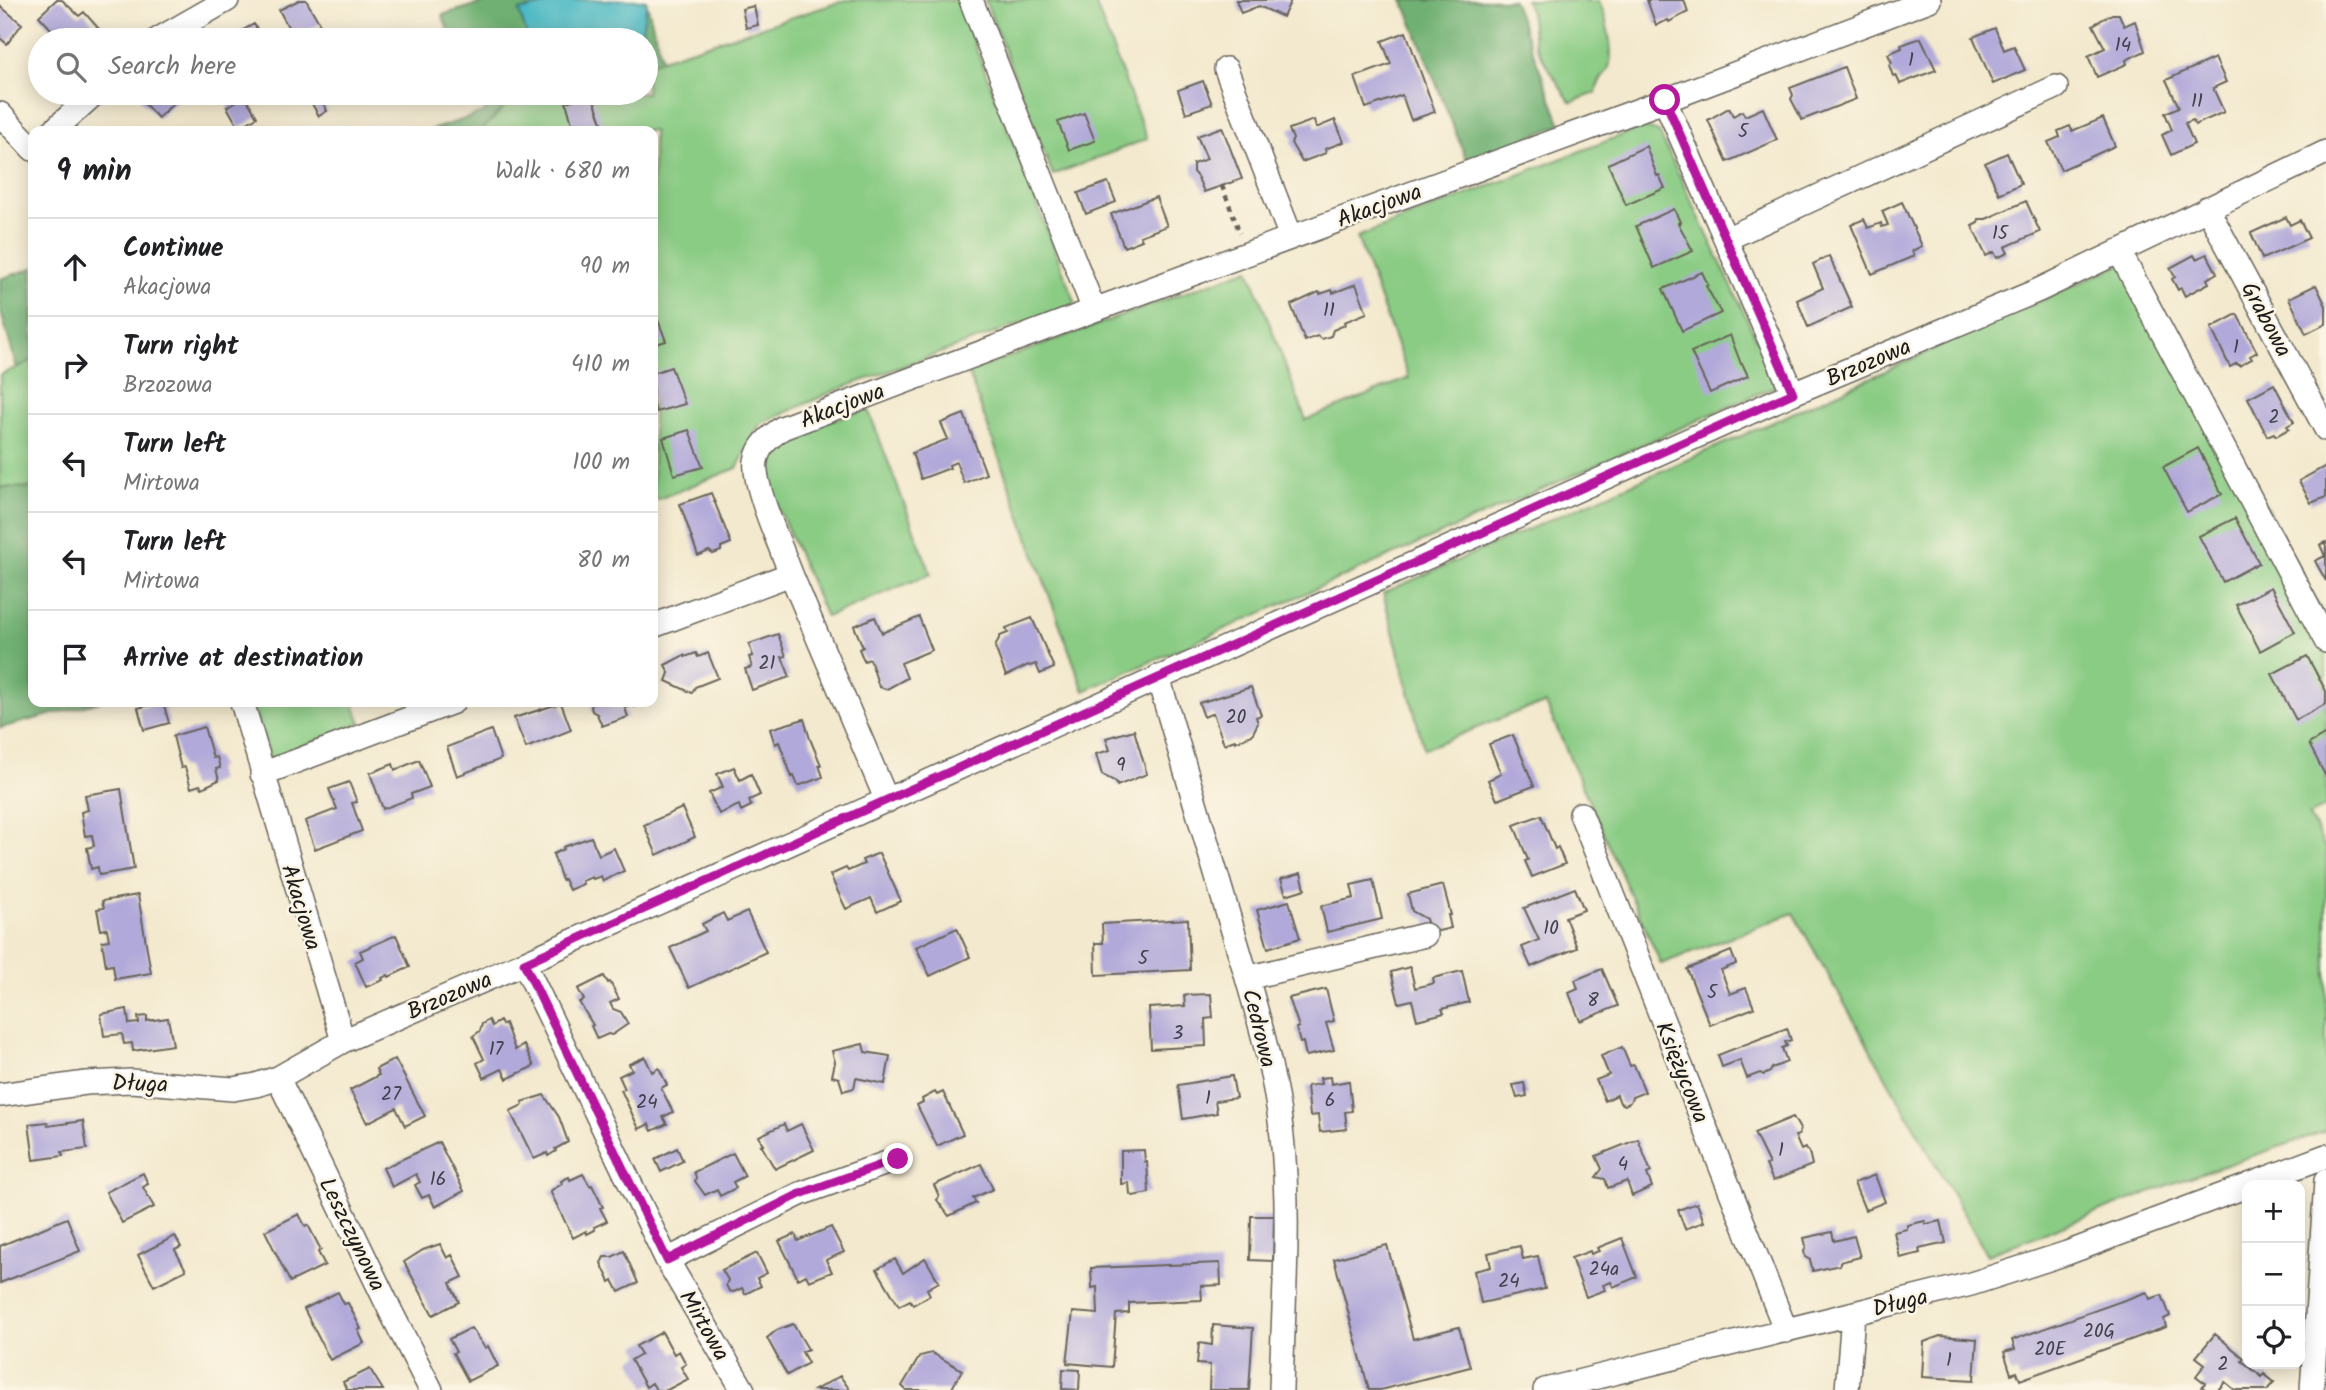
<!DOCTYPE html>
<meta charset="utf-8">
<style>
:root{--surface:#fff;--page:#f6f6f6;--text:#202124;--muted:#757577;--line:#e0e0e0}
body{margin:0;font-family:Kalam,sans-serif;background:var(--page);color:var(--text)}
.controls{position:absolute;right:21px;bottom:21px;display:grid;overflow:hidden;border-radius:14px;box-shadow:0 4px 18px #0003}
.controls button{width:63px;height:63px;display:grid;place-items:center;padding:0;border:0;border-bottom:2px solid var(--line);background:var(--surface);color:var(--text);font:35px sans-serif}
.stop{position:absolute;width:21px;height:21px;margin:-16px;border:5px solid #b5179e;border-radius:50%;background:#fff}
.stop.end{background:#b5179e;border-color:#fff;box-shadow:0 2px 7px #0008}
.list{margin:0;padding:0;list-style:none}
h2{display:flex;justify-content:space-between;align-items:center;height:91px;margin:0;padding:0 28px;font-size:30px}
h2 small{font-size:23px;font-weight:400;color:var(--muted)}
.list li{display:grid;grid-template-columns:46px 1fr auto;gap:21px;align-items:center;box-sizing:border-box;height:98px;padding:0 28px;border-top:2px solid var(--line)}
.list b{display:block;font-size:26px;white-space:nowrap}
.list p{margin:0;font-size:23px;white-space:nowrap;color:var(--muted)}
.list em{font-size:23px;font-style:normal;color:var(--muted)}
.icon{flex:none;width:38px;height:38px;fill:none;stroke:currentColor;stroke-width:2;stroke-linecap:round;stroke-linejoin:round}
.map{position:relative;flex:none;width:2326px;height:1390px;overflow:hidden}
.search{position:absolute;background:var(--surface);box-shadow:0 4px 18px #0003;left:28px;top:28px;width:630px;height:77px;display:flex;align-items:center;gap:18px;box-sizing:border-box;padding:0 24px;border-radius:38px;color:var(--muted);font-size:26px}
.panel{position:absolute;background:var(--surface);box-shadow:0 4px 18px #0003;left:28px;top:126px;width:630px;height:581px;border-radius:14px}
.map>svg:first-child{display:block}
.green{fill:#8bcc85;stroke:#547450;stroke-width:2}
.forest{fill:#70b072;stroke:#466647;stroke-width:2}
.water{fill:#4ab8c3;stroke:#336a70;stroke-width:2}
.building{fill:#b1a9d9}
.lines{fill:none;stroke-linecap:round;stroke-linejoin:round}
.minor-casing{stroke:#67645a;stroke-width:26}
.path{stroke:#67645a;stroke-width:4.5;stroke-dasharray:5 5;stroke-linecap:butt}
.minor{stroke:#fff;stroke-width:23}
.route{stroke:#b5179e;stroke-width:9}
.labels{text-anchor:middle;stroke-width:5;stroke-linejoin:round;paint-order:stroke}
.number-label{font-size:19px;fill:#413f4b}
.street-label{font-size:23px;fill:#1c1c1c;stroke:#fcf5e5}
</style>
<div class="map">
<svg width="2326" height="1390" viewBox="0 0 2326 1390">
<rect width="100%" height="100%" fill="#fcf5e5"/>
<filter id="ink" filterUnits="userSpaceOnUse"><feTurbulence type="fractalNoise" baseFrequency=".0143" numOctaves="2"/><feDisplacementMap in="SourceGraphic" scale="14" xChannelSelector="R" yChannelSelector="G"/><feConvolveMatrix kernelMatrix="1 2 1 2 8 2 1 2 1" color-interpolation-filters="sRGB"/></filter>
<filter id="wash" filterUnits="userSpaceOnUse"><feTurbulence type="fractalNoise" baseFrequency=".00686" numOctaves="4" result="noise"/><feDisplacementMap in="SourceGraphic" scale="28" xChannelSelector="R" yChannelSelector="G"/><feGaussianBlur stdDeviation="1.57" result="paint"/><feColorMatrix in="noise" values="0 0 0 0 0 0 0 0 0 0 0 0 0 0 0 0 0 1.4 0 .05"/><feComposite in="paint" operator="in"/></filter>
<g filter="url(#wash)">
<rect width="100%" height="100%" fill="#f3e9ce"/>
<path class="green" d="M846,0H957L1076,304L834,391L760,424L737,468L653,501V131H481L505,106L550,93H646V64Z
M985,0H1094L1147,139L1053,175Z
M1525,0L1598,1C1606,13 1613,48 1610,63C1609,75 1597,78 1596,93L1571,102C1567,99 1538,51 1535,44C1530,29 1534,14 1525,0Z
M1643,127L1659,132L1778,385L1084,691L968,372L1249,269L1306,420L1409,378L1357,237Z
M2135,258L2326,620V806L2309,816L2326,849V1131L2176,1182L1987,1255L1793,913L1661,964L1546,704L1522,710L1424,749L1383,593L1773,422Z
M33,360V488L0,487V375Z
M868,409L931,574L826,617L764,475C765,470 764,463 766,458C778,431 841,418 868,409Z
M252,702H353L361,723L270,759Z"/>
<path class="forest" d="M493,0H646L662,60L646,64V40H453L442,15Z
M1403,0H1513L1561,125L1467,161Z
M478,93H550L505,106L481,131H428L486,112Z
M33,268V360L17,368L0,309V279Z
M0,487L33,488V702H100L0,728Z"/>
<path class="water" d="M564,0H645L647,3L640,40H524L526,32L519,11Z"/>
<g id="blocks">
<path class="building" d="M56,0H62L79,16L84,12L108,39L50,40L46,36L52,30L39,16Z
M299,0H306L320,24L294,38L279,10Z
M1236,0H1291L1283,17L1259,6L1241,13Z
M1647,0H1684L1688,12L1669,22L1668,20L1656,25Z
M0,6L22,24L7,44L0,38Z
M754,6L758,25L746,28L742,9Z
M2112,14H2119L2124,26L2135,21L2145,51L2126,60L2127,64L2097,77L2088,56L2105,48L2093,25Z
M254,24L264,40H230L229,38Z
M372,28L377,40H351L350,37Z
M1995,28L2004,50L2014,46L2025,70L1993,84L1973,37Z
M1406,32L1435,112L1411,120L1402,95L1366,108L1355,77L1391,64L1382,41Z
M1921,38L1936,70L1900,84L1896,75L1893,76L1889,65L1892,63L1888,54L1902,48L1901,45Z
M2215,58L2226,82L2213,88L2224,112L2195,125L2193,120L2185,123L2194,144L2171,155L2162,135L2172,130L2165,113L2179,107L2166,80Z
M1844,67L1856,99L1802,120L1791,99L1793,95L1790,88Z
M1203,81L1212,104L1186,113L1178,90Z
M147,93H172L178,99L158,118L140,99Z
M592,94L605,131H574L566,102Z
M245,96L257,117L239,128L227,107Z
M321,99L327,111L319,116L312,104Z
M1729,108L1733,116L1742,111L1745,116L1763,108L1777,140L1727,162L1708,120Z
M1084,113L1095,141L1069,150L1058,122Z
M2103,118L2115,146L2061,170L2048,142L2060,137L2058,131L2070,126L2072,131Z
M1314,120L1316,128L1335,120L1344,142L1325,149L1326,153L1302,162L1291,143L1293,139L1289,129Z
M1222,127L1242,179L1204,192L1198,178L1193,172V164L1207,159L1197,136Z
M1646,146L1657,176L1659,175L1665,188L1626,205L1608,164Z
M2007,153L2021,184L1999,194L1985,163Z
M1108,182L1116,202L1086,214L1078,193Z
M1156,197L1167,226L1140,236L1142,240L1124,247L1111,214Z
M2026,201L2040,232L2005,247L2008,253L1997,258L1994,252L1986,256L1972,226L1978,223L1979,219H1986Z
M1902,202L1922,246L1912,251L1914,256L1872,274L1851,225L1864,219L1868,228L1881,223L1882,227L1888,225L1882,211Z
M1674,209L1680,222L1678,223L1693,251L1654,268L1636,226Z
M2286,217L2290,225L2300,220L2309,238L2262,259L2251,233Z
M2207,254L2217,273L2207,279L2209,283L2185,296L2181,288L2178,290L2172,279L2175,277L2170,268L2194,255L2196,259Z
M1829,256L1852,307L1808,327L1797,300L1823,288L1813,264Z
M1702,272L1708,285L1706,286L1721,313L1682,331L1663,289Z
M1356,284L1367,313L1344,322L1345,325L1333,330L1331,336L1322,339L1317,336L1305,341L1291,305L1319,292L1320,294L1332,290L1333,293Z
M2316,285L2326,306V324L2306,334L2289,298Z
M653,307L666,341L653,345Z
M2237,314L2257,352L2250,356L2252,359L2239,366L2237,363L2230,367L2211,328Z
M1730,335L1741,364L1742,363L1748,376L1710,393L1691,352Z
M671,367L685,404L656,412L653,400V373Z
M2274,384L2294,422L2287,426L2289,429L2276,436L2274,433L2267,436L2248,398Z
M964,414L986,474L964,483L956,462L949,465L950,468L921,479L912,453L948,439L941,423Z
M689,430L703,467L674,475L663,438Z
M2198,448L2222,494L2187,512L2163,467Z
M2326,466V497L2311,503L2299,481Z
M711,493L731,543L721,547V551L713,554L709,551L698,556L680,504Z
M2235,518L2259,563L2223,582L2199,536Z
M2326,542V581L2315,561L2325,556L2320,545Z
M2271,587L2295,632L2260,651L2236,605Z
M875,617L882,633L919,617L932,650L901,663L907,678L887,689L879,687L870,659L864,661L859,649L863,647L854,626Z
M1032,618L1054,668L1040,674L1036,664L1030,666L1028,665L1006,676L995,647L1000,636L1008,633L1006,628Z
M778,634L786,656L782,657L790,677L752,690L745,669L752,667L749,657L753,656L749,644Z
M696,653L698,657L708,653L718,678L695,687L692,693L666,681L669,673L665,665L684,655L685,657Z
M2307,656L2326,691V704L2296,720L2272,674Z
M1251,687L1261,715L1256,717L1258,723L1252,735L1235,742V740L1224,744L1213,713L1204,717L1199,703Z
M163,702L169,723L144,730L138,708Z
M593,702H648L634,707L633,705L625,708L628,717L602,726L597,714L592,711L591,707Z
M561,703L571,730L526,748L514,718Z
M804,719L810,739L821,765H819L823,777L798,786L794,776L792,777L779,742L775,744L770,729Z
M204,727L213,758L217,757L220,768L216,769L219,780L202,788L200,785L191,788L185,767L181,768L173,736Z
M491,730L501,759L457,776L447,747Z
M1134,730L1147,774L1117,786L1116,782L1102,775L1096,754L1110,750L1106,738Z
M2326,734V777L2309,744Z
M1513,735L1534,786L1497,800L1488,780L1501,774L1489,744Z
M419,760L430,787L411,794L412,798L383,809L370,773L393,764L395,770Z
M734,767L740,780L751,774L760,795L749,800L751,806L741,811L739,805L719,814L709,793L723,787L717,774Z
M349,782L357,802L352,803L362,831L315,849L305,821L337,809L329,789Z
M121,789L134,869L99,875L98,867L91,869L87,848L94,846L92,835L85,836L81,812L88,810L85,795Z
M682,808L695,837L657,855L644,825Z
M1541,815L1555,849L1558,847L1565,864L1532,877L1525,861L1528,860L1514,825Z
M591,837L599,855L614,848L624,871L603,881L601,876L593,879L592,877L582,881L583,884L569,890L564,879L562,880L553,854L564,849L563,847Z
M879,853L901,901L877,912L871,898L846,909L830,875L846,868L848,871L864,864L862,860Z
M1301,873L1305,889L1286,895L1281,879Z
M1373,880L1382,919L1327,932L1321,906L1354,898L1351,885Z
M1443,885L1451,915H1448L1451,928L1430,933L1426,919L1412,911L1408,894Z
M1575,888L1584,910L1565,917L1577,948L1531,967L1522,947L1539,940L1524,908Z
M138,895L151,973L115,979L113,965L106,966L102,941L109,940L107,929L101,930L97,909L104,908L102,901Z
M1289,901L1300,938L1268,948L1257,910Z
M747,912L766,952L689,988L670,948L706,931L702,924L723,913L727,921Z
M1188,919L1190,970L1096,975L1095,943H1103L1102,924Z
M957,928L970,957L930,976L916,947Z
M396,935L410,967L389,977L388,975L382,978L383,980L366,987L355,962L363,958L360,951Z
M1731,951L1736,964L1721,970L1730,994L1746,988L1754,1008L1710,1025L1687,969Z
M1410,967L1415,988L1434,983L1433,978L1462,971L1469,1002L1442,1009L1444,1013L1417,1020L1412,1000L1399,1003L1391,972Z
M1602,969L1618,1006L1580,1021L1569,993L1578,989L1575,980Z
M604,976L608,983L610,982L619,999L610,1003L613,1009L621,1012L628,1024L612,1035L608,1034L597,1039L591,1026L593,1025L579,1002L584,1000L578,989Z
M1326,989L1334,1021L1326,1023L1334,1050L1306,1056L1303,1042L1300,1043L1296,1028L1299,1027L1289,998Z
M1211,994L1213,1018L1205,1019L1206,1046L1151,1049L1149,1008L1185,1006L1184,995Z
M127,1009L129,1024L139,1023L138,1017L147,1016V1021L168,1018L173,1045L133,1051L132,1043L124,1044L122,1034L104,1036L101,1014Z
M489,1020L492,1026L500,1021L502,1025L505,1023L515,1050L524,1045L534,1066L507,1079L502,1069L484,1078L477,1063L484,1059L473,1036L480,1031L482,1024Z
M1787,1028L1791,1040L1785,1042L1787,1046L1782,1048L1787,1062L1772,1068L1770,1072L1764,1075L1760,1073L1747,1078L1740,1060L1722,1067L1718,1055Z
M863,1044L865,1052L890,1056L885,1084L856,1078L854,1088L843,1091L839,1078L832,1076L835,1062L832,1051Z
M1622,1047L1630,1066L1634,1065L1645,1092L1632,1097L1630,1102L1625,1105L1620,1103L1617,1095L1605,1101L1596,1080L1609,1075L1601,1056Z
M645,1057L652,1072L659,1068L667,1085L661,1088L673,1112L663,1117L667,1124L652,1131L649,1124L639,1129L621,1090L625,1089L619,1076L632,1070L629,1064Z
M395,1059L425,1116L405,1126L396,1108L367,1123L350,1090L379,1075L376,1069Z
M1232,1076L1236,1098L1215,1101L1217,1113L1183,1119L1178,1085Z
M1330,1077L1331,1084L1349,1081L1352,1111L1345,1112L1347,1129L1320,1132L1318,1115L1310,1116L1307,1086L1321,1084L1320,1078Z
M1524,1083L1527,1096L1517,1098L1513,1085Z
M935,1092L937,1095L943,1092L963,1134L937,1146L917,1105L923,1102L922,1099Z
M544,1095L559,1117L568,1142L555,1149L556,1151L548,1156L547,1153L534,1159L510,1111L523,1105L522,1102Z
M1793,1117L1800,1129L1799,1135L1795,1136L1801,1150L1805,1148L1809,1152L1812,1165L1773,1181L1766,1165L1769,1164L1754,1133Z
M83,1121L87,1149L62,1152L63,1156L34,1160L29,1124L47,1122L48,1126Z
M784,1124L787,1131L801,1124L814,1150L775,1169L761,1145H763L759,1136Z
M1638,1139L1651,1172L1647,1174L1652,1187L1632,1196L1627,1181L1608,1188L1605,1179L1596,1177L1602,1169L1596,1156Z
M439,1142L464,1191L435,1207L429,1195L422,1198L415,1185L420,1182L416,1174L392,1187L383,1168Z
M677,1148L683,1161L661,1172L655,1159Z
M1144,1150L1145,1162H1147L1149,1193L1133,1196L1130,1194L1129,1183L1121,1184V1151Z
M733,1153L745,1176L733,1182L736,1188L720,1196L717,1189L705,1195L695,1181L696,1177L694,1172Z
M981,1164L993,1189L973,1198L976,1203L949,1216L937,1200L939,1196L934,1185Z
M143,1173L148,1184L143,1187L154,1207L122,1223L106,1192Z
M583,1174L590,1186L592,1185L603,1207L600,1208L607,1221L594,1227L595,1230L587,1234L586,1231L573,1238L550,1191L562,1184L561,1181L569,1177L570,1180Z
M1875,1175L1885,1202L1865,1210L1854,1183Z
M1697,1203L1704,1222L1685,1229L1678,1210Z
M299,1214L305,1226L308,1225L321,1250L318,1252L325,1265L290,1282L265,1231Z
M1251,1216H1274L1273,1261L1250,1260Z
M67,1218L80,1251L0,1283V1246Z
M1925,1221L1926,1224L1941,1221L1946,1243L1919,1249L1920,1253L1900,1258L1894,1232L1907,1229V1225Z
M831,1227L844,1252L826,1260L832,1272L809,1281L806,1275L798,1279L779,1241L795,1234L798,1241Z
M1832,1232L1834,1241L1854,1236L1860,1257L1840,1262V1265L1813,1271L1810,1260L1805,1257L1804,1251L1806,1246L1804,1238Z
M175,1236L181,1247L175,1250L186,1270L154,1286L138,1255Z
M1622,1238L1637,1277L1613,1287L1611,1282L1603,1285L1605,1290L1586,1297L1571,1258L1590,1251L1591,1254L1599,1251L1597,1248Z
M440,1244L447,1258L452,1255L463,1277L450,1283L459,1302L433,1315L404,1262L423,1250Z
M1387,1245L1413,1339L1459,1327L1470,1367L1380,1390H1369L1334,1259Z
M1520,1246L1523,1259L1538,1256L1545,1289L1481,1303L1474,1271L1491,1267L1488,1253Z
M624,1251L638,1283L619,1292L613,1280L610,1282L601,1263L604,1257H612Z
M757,1253L767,1273L757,1278L761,1286L745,1294L742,1288L734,1292L729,1291L726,1285L728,1280L722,1270Z
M925,1258L939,1282L927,1289L930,1295L913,1305L910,1300L899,1306L877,1269L895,1259L903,1273Z
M1220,1263L1221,1285L1201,1286L1202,1300L1129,1303V1313L1116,1314L1112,1367L1067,1363L1073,1312L1098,1314L1097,1287L1092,1288L1091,1268Z
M338,1292L344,1304L348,1303L361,1329L358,1330L364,1343L330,1360L304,1309Z
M2147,1292L2150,1299L2162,1295L2170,1316L2164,1319L2166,1327L2020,1380L2017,1372L2011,1374L2004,1352L2015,1349L2012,1340Z
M793,1324L808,1349L802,1352L808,1363L787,1375L767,1338L777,1330Z
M1213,1325L1253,1328L1249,1390H1209L1210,1365L1197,1364L1199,1343L1212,1345Z
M471,1328L485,1348L488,1346L498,1366L468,1381L453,1353L456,1352L449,1339Z
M662,1332L674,1354L679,1351L686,1364L681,1367L688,1379L667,1390H656L652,1383L646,1387L631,1360L641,1354L636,1346Z
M2215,1334L2244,1358L2242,1361L2262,1377L2264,1374L2274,1382L2267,1390H2235L2225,1382L2218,1390H2206L2202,1387L2205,1383L2196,1376L2205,1364L2196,1357Z
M1940,1336L1977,1339L1974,1380L1922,1377L1924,1342Z
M932,1353L962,1370L951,1390H906L902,1386L920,1356Z
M370,1369L383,1390H347L343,1382Z
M1063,1369L1080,1370L1079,1390L1062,1389Z
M840,1376L850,1390H815Z"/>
</g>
</g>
<g filter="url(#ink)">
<use href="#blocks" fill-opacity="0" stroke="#67645a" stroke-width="2"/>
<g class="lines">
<g class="minor-casing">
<path id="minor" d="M971,0L1094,310
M157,40L227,0
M1226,69L1291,237
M1665,101L1793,393
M0,114L33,149
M53,131L95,93
M2207,208L2326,429
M1726,239L2056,87
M2119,251L2326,641
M791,574C782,549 752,484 756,461C759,445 770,437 782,428L1094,310L1650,106L1929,0
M653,626L791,574L887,801
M1158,677C1182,758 1206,839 1230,921C1251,991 1274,1063 1282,1136C1291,1220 1283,1306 1281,1390
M242,702L343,1041
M262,774L453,702
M1581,814L1786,1331
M524,963L667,1260L743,1390
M1247,978L1425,935
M278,1078L392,1314L431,1390
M0,1095L86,1083L131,1081L233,1089L256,1085L278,1078L343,1041L524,963L1793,393L2039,290L2326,152
M2249,1185L2326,1156
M667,1260L800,1194L898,1159
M1545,1390L1971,1284L2067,1253L2247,1186
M1847,1390L1853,1315
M2312,1390L2326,1181"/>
</g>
<path class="path" d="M1222,186L1240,233"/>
<use href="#minor" class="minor"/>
</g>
</g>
<g class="lines" filter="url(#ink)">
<path class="route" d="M898,1159L800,1194L667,1260L524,963L1793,393L1665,100"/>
</g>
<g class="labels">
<g class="number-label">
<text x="2123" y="51">14</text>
<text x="1911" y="66">1</text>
<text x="2197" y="107">11</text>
<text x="1743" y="137">5</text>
<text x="2000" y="239">15</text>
<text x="1329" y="316">11</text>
<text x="2236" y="353">1</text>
<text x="2274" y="423">2</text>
<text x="767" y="669">21</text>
<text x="1236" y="723">20</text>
<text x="1121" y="771">9</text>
<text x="1551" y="934">10</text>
<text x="1143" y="964">5</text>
<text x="1712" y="998">5</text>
<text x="1593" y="1006">8</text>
<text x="1178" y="1039">3</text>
<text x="496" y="1055">17</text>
<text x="391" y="1100">27</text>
<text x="1208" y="1104">1</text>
<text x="1330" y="1106">6</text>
<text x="647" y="1108">24</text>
<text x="1781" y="1156">1</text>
<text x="1623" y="1170">4</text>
<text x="438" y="1185">16</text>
<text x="1604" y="1275">24a</text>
<text x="1509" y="1287">24</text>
<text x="2099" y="1337">20G</text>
<text x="2050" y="1355">20E</text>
<text x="1949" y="1366">1</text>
<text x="2223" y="1370">2</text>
</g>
<g class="street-label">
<text transform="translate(1379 205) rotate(-20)" y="8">Akacjowa</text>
<text transform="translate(2267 319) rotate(62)" y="8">Grabowa</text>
<text transform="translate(1868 362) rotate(-23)" y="8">Brzozowa</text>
<text transform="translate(842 405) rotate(-21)" y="8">Akacjowa</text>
<text transform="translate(302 907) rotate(73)" y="8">Akacjowa</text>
<text transform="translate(449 995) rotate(-23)" y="8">Brzozowa</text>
<text transform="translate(1260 1028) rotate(76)" y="8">Cedrowa</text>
<text transform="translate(1683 1072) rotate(68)" y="8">Księżycowa</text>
<text transform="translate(140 1083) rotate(2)" y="8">Długa</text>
<text transform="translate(353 1234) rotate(64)" y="8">Leszczynowa</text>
<text transform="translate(1900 1302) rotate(-14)" y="8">Długa</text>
<text transform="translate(705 1325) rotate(60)" y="8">Mirtowa</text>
</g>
</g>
</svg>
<div class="controls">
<button>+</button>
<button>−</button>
<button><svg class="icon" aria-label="locate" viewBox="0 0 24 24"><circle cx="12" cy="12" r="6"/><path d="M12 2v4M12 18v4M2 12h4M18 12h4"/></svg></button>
</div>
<div class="stop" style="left:1665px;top:100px"></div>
<div class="stop end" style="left:898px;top:1159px"></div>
<div class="search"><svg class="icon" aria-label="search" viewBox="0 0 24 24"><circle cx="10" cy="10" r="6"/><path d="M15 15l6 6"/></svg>Search here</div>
<section class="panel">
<h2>9 min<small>Walk · 680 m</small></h2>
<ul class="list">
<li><svg class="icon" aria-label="ahead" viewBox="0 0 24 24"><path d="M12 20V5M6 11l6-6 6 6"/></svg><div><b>Continue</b><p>Akacjowa</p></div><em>90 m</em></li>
<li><svg class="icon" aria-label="right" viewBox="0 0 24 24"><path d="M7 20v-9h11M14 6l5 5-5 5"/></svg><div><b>Turn right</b><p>Brzozowa</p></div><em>410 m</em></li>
<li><svg class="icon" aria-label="left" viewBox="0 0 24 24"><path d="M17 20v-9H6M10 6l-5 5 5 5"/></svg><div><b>Turn left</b><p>Mirtowa</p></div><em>100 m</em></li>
<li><svg class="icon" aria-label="left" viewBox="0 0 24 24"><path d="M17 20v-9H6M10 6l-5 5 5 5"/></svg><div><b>Turn left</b><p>Mirtowa</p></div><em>80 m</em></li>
<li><svg class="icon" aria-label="arrive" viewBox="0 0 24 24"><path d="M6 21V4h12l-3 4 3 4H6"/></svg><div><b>Arrive at destination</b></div></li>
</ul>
</section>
</div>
